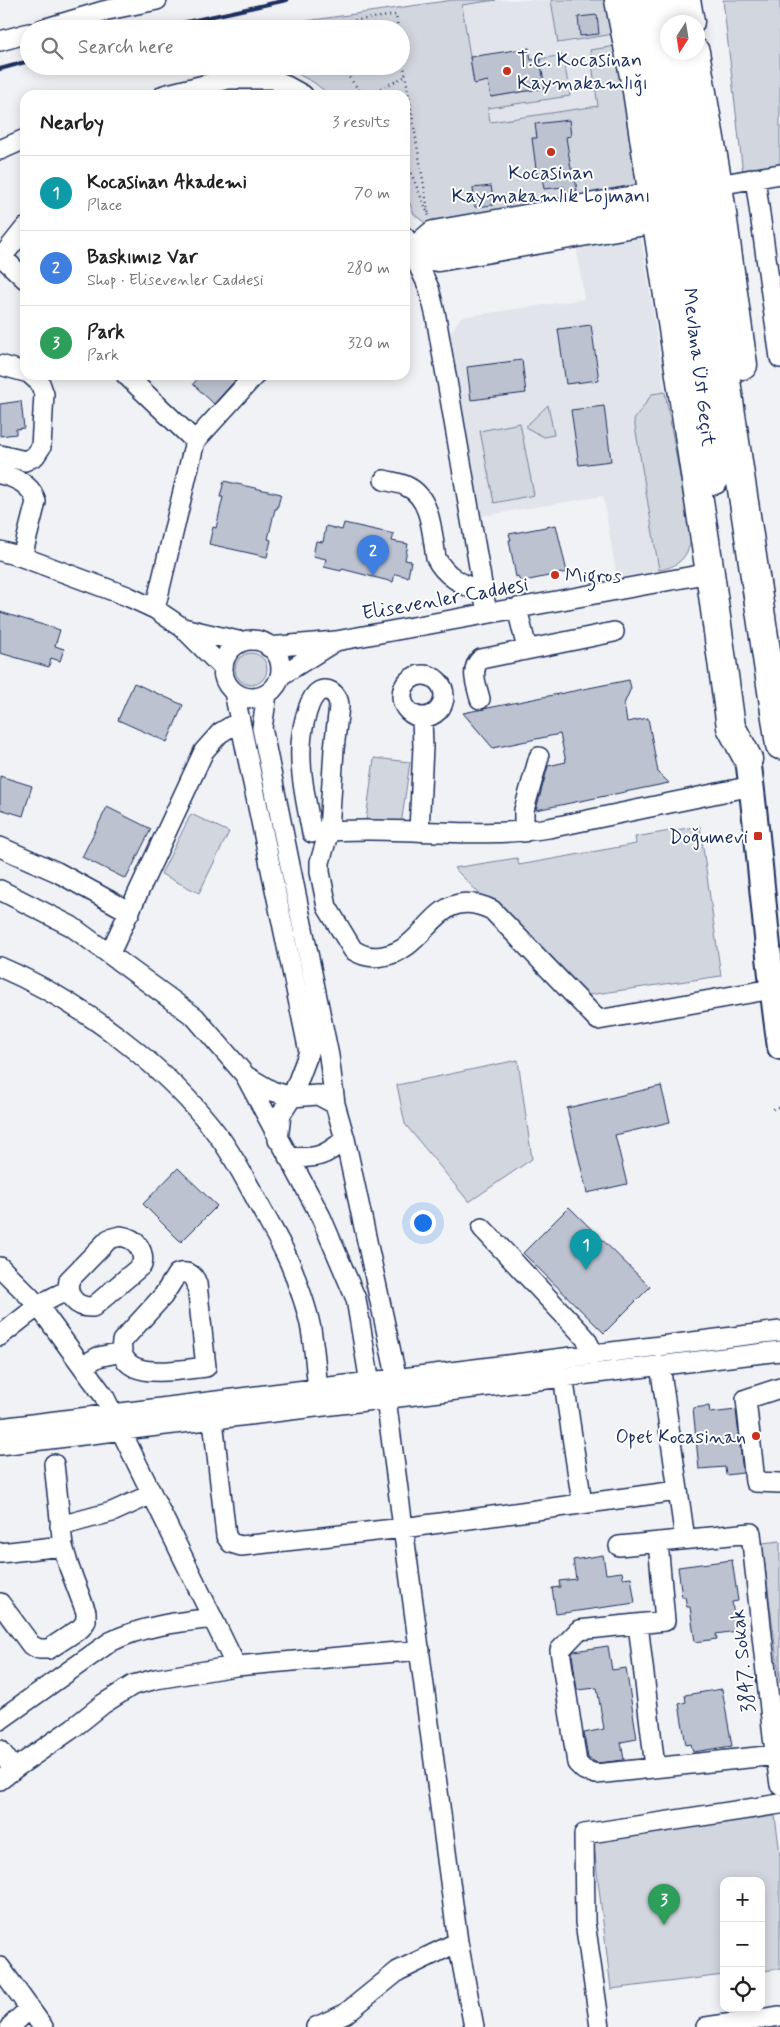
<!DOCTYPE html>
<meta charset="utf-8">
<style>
:root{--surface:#fff;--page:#f2f2f2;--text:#222;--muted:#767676;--line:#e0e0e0;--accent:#1a73e8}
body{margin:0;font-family:Mynerve,sans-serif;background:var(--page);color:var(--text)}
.controls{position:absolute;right:15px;bottom:15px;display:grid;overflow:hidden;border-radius:10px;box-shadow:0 2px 12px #0003}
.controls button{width:45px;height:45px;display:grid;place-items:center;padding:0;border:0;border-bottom:1px solid var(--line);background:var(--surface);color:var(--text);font:25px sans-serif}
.compass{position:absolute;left:660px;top:15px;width:45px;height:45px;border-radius:50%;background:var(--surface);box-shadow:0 2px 12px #0003;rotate:192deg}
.you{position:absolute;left:422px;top:1222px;width:18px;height:18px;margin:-12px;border:4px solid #fff;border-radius:50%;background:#1a73e8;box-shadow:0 0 0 8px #1a73e833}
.badge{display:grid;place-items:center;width:32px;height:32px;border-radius:50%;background:var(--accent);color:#fff;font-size:16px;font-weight:700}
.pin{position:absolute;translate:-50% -41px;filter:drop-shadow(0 1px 2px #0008)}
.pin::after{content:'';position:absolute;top:26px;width:18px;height:15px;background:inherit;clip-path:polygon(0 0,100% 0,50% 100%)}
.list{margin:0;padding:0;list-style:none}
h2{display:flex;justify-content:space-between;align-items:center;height:65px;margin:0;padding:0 20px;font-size:21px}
h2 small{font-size:16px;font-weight:400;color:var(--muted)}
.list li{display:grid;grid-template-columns:32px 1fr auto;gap:15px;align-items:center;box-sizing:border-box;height:75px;padding:0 20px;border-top:1px solid var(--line)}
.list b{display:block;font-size:19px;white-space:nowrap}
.list p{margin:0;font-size:16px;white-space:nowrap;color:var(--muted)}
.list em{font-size:16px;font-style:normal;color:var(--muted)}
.icon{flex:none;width:28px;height:28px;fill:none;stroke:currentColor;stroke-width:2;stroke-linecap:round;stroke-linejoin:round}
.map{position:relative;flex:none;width:780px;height:2027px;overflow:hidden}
.search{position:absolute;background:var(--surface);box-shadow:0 2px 12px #0003;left:20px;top:20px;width:390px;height:55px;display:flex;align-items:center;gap:12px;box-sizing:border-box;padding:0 18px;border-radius:28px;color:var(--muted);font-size:19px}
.panel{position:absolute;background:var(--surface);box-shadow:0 2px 12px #0003;left:20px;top:90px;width:390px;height:290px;border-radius:15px}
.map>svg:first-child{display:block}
.built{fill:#e1e4ea}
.green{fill:#d2d6df;stroke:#76829e}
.building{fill:#bcc2d0;stroke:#1b2f5e}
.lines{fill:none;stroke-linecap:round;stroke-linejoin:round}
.minor-casing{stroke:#1b2f5e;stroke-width:22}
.major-casing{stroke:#1b2f5e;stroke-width:28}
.highway-casing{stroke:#1b2f5e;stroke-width:31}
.path{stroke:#1b2f5e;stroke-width:2.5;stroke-dasharray:1 4;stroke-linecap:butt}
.minor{stroke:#fff;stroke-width:19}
.major{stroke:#fff;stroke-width:24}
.highway{stroke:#fff;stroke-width:28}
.rail{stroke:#1b2f5e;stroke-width:4}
.poi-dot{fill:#c8321e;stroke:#fff;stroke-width:2}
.labels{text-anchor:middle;stroke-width:4;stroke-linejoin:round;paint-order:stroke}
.poi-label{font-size:20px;fill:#1b2f5e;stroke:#fff;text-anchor:start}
.street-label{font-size:20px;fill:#1b2f5e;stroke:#fff}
</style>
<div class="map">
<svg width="780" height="2027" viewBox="0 0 780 2027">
<rect width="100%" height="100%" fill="#f1f2f5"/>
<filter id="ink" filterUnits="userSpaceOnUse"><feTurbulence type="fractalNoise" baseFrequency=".02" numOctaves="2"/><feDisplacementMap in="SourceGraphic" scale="10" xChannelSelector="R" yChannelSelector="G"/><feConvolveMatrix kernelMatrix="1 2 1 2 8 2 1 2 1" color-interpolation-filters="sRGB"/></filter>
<g filter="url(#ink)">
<path class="built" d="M453,0H609L639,191L439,223Z
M641,235L665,392L652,394L634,420L659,570L617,578L603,496L481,516L450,333L461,317L584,299L576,244Z"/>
<path class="green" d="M453,0H496L462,5L474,83L488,81L491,97L545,88L540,59L563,55L570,96L488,108L490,122L598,106L590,50L616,46L639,191L426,224L414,214L405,192V95H330L313,82L286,68L270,69V66H401V29H265L264,27Z
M551,0H609L614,34L558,43Z
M723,0H780V166L743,174Z
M665,392L691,539C688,557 678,567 659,570L634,420L652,394Z
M548,405L554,435L544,437L525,427Z
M520,423L534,495L494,503L480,431Z
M235 669a16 16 0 1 1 32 0a16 16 0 1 1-32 0Z
M374,758L410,762L401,825L366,820Z
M191,814L229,832L199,893L161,874Z
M700,826L721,976L581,996L454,868L517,858L519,865L636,844L635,837Z
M518,1060L532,1159L469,1202L405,1124L397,1085Z
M780,1541V1683L762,1543Z
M775,1816L780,1854V1969L761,1971V1881H724V1975L611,1989L593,1838Z"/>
<path class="building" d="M597,15L599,34L580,36L578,17Z
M529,48L531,60L540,59L545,88L491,97L488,81L474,84L470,57Z
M569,120L571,136L566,137L571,169H574L577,191L565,192L564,187L544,189L542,176H537L532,138H537L535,124Z
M491,186L494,205L475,207L473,188Z
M591,325L599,380L566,384L558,329Z
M522,360L526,393L471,400L467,367Z
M201,375H240L214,404L193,384Z
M21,401L24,428L16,429V434L0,436V404Z
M604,406L611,461L579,465L571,410Z
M224,481L281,494L277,509H275L268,539L271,540L267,557L209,544L213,527L216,528L223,497H220Z
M344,523L394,534L392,541L408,544L405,560L411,561L408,577L395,574L393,582L342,569L341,571L324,567L326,559L313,556L316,541L323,542L326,526L342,530Z
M556,525L567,572L520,582L518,576L516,577L509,540H511L509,534Z
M0,612L60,630L55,646L64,649L60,661L51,658L49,667L0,653Z
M629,680L631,688L624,704L627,722L648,718L658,772L669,783L536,810L548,766L566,762L560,734L493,748L463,713Z
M134,683L183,705L167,742L118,720Z
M0,776L32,786L23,816L0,809Z
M107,807L151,829L126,879L82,857Z
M661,1086L670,1122L615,1135L627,1184L587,1193L567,1108Z
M178,1168L217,1206L181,1242L143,1204Z
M569,1207L650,1287L604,1333L523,1253Z
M709,1406L710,1413L736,1410L743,1473L726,1475L725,1467L699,1469L693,1408Z
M603,1555L606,1574L622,1572L623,1578L631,1577L635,1603L556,1614L552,1588L560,1587L559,1581L576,1579L573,1560Z
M732,1560L738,1601L732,1602L736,1631L716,1634L717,1639L695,1642L690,1607H687L685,1597H682L678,1567Z
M608,1646L612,1670L626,1668L637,1739L621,1742L624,1760L597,1763L588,1758L584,1733L604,1729L597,1688L577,1690L572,1654L574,1651Z
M722,1689L732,1746L693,1752L691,1744L686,1745L679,1704L686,1702L685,1695Z"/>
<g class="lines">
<g class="minor-casing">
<path id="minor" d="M43,29L103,11L157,0
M0,41L29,33
M164,95L228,79H274L303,95
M0,150L25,139
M755,178L780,358
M718,185L780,174
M405,237L429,288L436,317L487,613
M0,255L25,279
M2,257L25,228
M0,365L25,372
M126,375L195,441
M0,455L25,461L35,456L41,447L44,394L40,383L31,375
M0,474C17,478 32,485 36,502L22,557
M384,480C391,482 400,483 406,486C432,497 432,535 436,558C446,578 465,585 484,594
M0,551L22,557L127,596L155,609L183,628
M517,608L527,649
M155,609L195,441L255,375
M223 669a29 29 0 1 1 58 0a29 29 0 1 1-58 0Z
M336,641L710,573
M269,647L336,641L280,676
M222,667L183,628L242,642
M402 696a21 21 0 1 1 42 0a21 21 0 1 1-42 0Z
M234,692L309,1052L292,1097L281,1114L278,1140
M267,694L262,728L329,1056L335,1104L345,1139L397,1380L386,1399L458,1942L474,2027
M480,699C477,686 469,669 481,659L614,632
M419,831L423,747L422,717
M318,832C395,825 472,840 549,828L752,786
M524,832V810L539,757
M312,833C305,796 295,756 305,719C307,711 310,700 316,694C326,684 339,694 339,706L334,749L329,831L320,862V872L327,907L353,950C363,956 371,958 383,956C430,949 434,882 492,910L598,1020L772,989
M0,847L57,872L130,912
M0,890L71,926L195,1017L245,1075L321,1217L356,1299L370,1383L378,1391
M110,953L204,751L220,733L240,721
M0,967C81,1002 167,1066 220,1138C236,1160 249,1186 262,1210C275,1234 290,1258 298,1285C304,1301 310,1319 312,1336C315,1354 316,1372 318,1389
M246,1076L272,1091L292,1097L318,1095L335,1104
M288,1157C315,1159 325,1157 345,1139
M482,1228L580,1332L586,1339L594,1355
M120,1236C136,1238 145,1250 142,1265L93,1307C77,1308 66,1297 69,1280L109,1239Z
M0,1267L30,1297L45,1315L104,1396L236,1666
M180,1273C189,1272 194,1275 197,1284L206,1367C183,1369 116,1385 122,1341L163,1296L177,1274Z
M0,1336C21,1320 43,1299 68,1291
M660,1365L685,1539
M83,1366L98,1357L122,1352
M563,1376L582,1503
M780,1388L746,1399L755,1482L780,1483
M213,1420L226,1536L231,1543L241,1546L403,1528L677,1491
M0,1428L780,1331
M0,1445L780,1351
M60,1526L112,1512L152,1494
M658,1542L665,1621L579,1630L560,1650L577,1763L584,1770L596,1774L776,1755
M619,1546L751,1533L773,1737L780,1785
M0,1553L63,1546
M0,1603L31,1645L39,1649H49L81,1628L86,1621V1612L69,1567L63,1546L54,1464
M638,1624L655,1767
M0,1720L110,1642C141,1626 178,1622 213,1618
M0,1750L14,1769L0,1780
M14,1769L73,1728L103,1704L133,1685L156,1679L236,1666L420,1650
M0,1967L43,2027
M10,2027L30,2008
M316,2027L345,2014L398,1971L458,1942
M600,2027L585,1922L584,1834L780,1804
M706,2027L780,2016"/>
</g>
<g class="major-casing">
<path id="major" d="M748,759C761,855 766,952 780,1047"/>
</g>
<g class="highway-casing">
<path id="highway" d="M619,0L637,91L710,573L731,727L748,759
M642,0L684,240L714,480
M663,0L668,26
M686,0L690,22
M672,52L698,192L780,745
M695,52L718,185L743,365
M652,197L434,235L413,253L438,257L656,219"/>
</g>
<path class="path" d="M290,29L396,15L398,29
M351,29L358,21
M401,49L429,216L405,159
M333,66L348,76L363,95
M367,95L406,76
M773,1109L780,1108"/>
<use href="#minor" class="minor"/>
<use href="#major" class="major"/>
<use href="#highway" class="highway"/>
<path class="rail" d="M154,29L287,0
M0,69L29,61"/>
</g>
</g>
<g class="poi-dot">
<circle cx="507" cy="71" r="5"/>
<circle cx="551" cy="152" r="5"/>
<circle cx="555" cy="575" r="5"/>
<rect x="753" y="831" width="10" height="10" rx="2.5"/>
<circle cx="756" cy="1436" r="5"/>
</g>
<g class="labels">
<g class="poi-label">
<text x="517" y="66">T.C. Kocasinan<tspan x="517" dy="23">Kaymakamlığı</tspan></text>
<text x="551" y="179" text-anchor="middle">Kocasinan<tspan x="551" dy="23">Kaymakamlık Lojmanı</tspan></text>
<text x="565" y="582">Migros</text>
<text x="748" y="843" text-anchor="end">Doğumevi</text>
<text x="746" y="1443" text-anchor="end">Opet Kocasinan</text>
</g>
<g class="street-label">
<text transform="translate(700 367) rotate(83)" y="7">Mevlana Üst Geçit</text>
<text transform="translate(445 598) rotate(-10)" y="7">Elisevenler Caddesi</text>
<text transform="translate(742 1661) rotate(-96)" y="7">3847. Sokak</text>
</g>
</g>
</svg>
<div class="controls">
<button>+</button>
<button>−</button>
<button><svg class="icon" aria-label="locate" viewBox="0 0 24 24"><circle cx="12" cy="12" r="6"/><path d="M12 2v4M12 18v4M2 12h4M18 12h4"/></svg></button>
</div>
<svg class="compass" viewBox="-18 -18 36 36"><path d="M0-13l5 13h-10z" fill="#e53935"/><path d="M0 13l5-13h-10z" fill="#767676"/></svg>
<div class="you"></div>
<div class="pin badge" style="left:586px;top:1270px;background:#0f9aa8">1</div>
<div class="pin badge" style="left:373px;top:576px;background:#3f7fe0">2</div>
<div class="pin badge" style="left:664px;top:1925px;background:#2e9e5b">3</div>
<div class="search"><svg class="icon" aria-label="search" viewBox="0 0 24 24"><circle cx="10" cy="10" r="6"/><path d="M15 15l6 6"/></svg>Search here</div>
<section class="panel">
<h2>Nearby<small>3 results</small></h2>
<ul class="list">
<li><span class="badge" style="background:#0f9aa8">1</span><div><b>Kocasinan Akademi</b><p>Place</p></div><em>70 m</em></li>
<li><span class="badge" style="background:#3f7fe0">2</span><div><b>Baskımız Var</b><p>Shop · Elisevenler Caddesi</p></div><em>280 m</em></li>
<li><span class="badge" style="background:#2e9e5b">3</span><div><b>Park</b><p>Park</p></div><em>320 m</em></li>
</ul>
</section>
</div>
